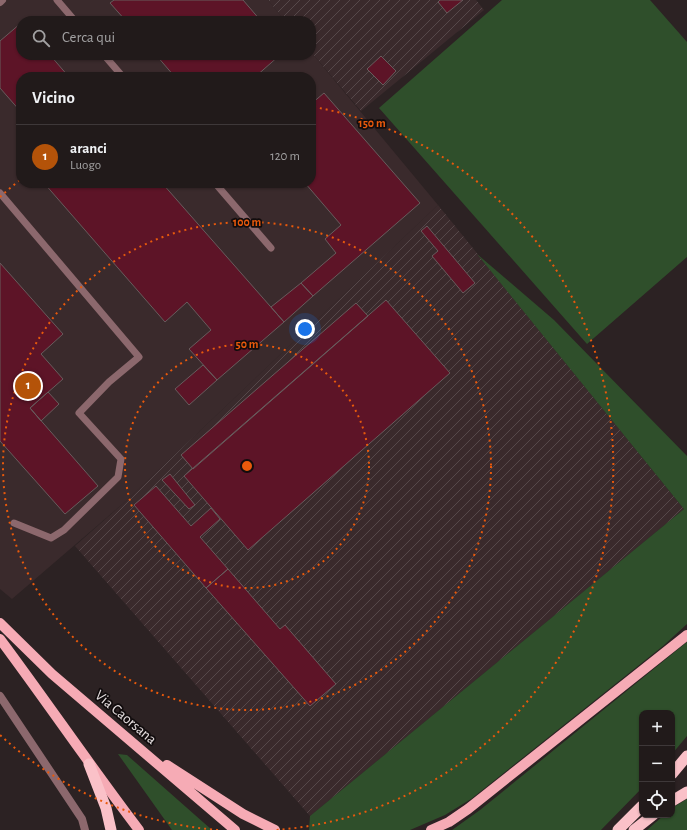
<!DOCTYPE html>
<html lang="it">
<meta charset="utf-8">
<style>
:root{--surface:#211a1a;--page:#292323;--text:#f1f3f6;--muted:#a2a1a2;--line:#3e3839;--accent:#b45309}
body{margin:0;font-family:"Alegreya Sans",sans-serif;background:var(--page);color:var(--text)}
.controls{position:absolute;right:12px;bottom:12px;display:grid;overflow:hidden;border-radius:8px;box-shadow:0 1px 3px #0004}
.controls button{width:36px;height:36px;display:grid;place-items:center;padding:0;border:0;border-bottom:1px solid var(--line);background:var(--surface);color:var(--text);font:20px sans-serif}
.you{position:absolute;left:305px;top:329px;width:14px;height:14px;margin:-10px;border:3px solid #fff;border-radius:50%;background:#1a73e8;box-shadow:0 0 0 6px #1a73e833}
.badge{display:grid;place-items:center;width:26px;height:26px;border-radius:50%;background:var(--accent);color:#fff;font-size:13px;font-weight:700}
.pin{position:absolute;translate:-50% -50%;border:2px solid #fff;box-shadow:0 1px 4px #0006}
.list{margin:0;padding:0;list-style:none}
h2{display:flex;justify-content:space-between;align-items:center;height:52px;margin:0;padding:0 16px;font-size:17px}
h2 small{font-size:13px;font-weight:400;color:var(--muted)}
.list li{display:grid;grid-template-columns:26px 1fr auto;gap:12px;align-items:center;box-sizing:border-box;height:64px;padding:0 16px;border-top:1px solid var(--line)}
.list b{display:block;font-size:15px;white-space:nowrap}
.list p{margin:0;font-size:13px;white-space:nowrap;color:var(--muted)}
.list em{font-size:13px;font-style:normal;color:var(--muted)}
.icon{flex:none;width:22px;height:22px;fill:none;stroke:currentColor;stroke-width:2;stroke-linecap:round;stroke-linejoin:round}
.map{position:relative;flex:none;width:687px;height:830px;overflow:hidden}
.search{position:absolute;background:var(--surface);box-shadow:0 1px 3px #0004;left:16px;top:16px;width:300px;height:44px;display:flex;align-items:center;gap:10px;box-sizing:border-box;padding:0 14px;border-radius:16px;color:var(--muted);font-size:15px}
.panel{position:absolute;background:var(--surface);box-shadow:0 1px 3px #0004;left:16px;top:72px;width:300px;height:116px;border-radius:16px}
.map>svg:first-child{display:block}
.built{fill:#3a2a2c;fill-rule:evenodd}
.industrial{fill:url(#industrial-furrows)}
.green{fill:#2f4f2b}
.building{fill:#5d1427;stroke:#685c5d}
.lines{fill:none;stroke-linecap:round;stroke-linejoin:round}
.service{stroke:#8c686d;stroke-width:7}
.minor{stroke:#8c686d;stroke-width:8}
.primary{stroke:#f6abb5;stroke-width:10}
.trunk{stroke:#fac1c8;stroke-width:11}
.ring{fill:none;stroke:#e8590c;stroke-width:2;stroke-dasharray:2 4}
.labels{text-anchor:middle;stroke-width:3.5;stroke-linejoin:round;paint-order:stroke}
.street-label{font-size:15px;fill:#e5dedf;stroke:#110c0d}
.centre{fill:#e8590c;stroke:#110c0d;stroke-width:2}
.ring-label{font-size:12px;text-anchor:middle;font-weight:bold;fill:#e8590c;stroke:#110c0d;stroke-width:3.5;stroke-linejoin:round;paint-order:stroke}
</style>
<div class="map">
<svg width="687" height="830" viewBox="0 0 687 830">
<defs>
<pattern id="industrial-furrows" width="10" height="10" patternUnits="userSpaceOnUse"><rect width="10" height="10" fill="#3a2a2c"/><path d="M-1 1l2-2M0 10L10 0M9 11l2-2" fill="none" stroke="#56484a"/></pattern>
</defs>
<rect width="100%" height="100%" fill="#2c2223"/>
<path class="built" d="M0,0H268L285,21H21V55H311V52L438,205L126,501L12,599L0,589ZM21,77H311V183H21Z"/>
<path class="industrial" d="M268,0H476L484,10L361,111L311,52V21H285Z
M438,205L684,509L310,816L75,546L126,501Z"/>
<path class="green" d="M502,0H650L687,42V257L587,344L379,108Z
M477,254L554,320L687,456V624L663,646L471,799L445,815L410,830H309L310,816L684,509Z
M687,642V736L672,754V713H642V788L601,830H452L480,810Z
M118,754L127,755L212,830H172Z
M687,799V830H647L664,815H672V808Z"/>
<path class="building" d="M114,0H243L261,21H126L110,3Z
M440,0H463L447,13L438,2Z
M21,23V55H50L69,77H21V112L0,88V41Z
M156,55H280L255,77H175Z
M381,56L396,71L383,85L367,69Z
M324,93L420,203L313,296L301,283L336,253L325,239L341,225L305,183H311V104Z
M44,183H162L284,322L217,380L189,349L211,330L187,302L165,322Z
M427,226L475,283L463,293L432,256L438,251L421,231Z
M0,263L63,334L41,354L63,379L30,408L98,486L65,514L0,441Z
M301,283L313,296L284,322L271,307Z
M386,300L450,373L248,550L184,476Z
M356,303L368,316L193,469L181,455Z
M203,365L217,380L189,405L175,389Z
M48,392L59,404L41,421L30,408Z
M170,474L195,505L189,509L162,480Z
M156,486L191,526L211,508L220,519L200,537L228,569L206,588L134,505Z
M228,569L280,629L285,625L336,684L310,706L206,588Z"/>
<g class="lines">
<path class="service" d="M57,0L75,21
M104,55L123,77
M215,183L271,248
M0,193L139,357L109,382L79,413L121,459L118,477L64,530L51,538L14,523"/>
<path class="minor" d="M0,2L2,0
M0,696L82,819L85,830"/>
<path class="primary" d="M0,623L52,674L235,830
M0,639C47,702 91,767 139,830
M167,765L243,814L275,830
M431,830L449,822L468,809L687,635"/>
<path class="trunk" d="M89,764L106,808L111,830
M672,774L687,756
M672,801L687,792
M618,830L642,806
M634,830L653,815"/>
</g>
<g class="ring">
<circle cx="247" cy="466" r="122"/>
<circle cx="247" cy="466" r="244"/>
<path d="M218 830A365 365 0 0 1 0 735M0 197A365 365 0 0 1 20 180M314 107A365 365 0 0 1 276 830"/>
</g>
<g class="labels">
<g class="street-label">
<text transform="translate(126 717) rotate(40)" y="5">Via Caorsana</text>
</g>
</g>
<circle cx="247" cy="466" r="6" class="centre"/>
<g class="ring-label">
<text x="372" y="127">150 m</text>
<text x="247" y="226">100 m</text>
<text x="247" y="348">50 m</text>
</g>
</svg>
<div class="controls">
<button>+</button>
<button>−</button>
<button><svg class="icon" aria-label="locate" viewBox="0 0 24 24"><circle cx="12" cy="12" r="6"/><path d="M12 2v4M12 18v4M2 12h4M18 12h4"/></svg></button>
</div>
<div class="you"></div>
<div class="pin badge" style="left:28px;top:386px">1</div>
<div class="search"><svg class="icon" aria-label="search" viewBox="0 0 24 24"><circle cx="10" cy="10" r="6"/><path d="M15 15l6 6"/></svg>Cerca qui</div>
<section class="panel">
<h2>Vicino<small></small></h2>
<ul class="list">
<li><span class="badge">1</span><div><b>aranci</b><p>Luogo</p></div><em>120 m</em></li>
</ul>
</section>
</div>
